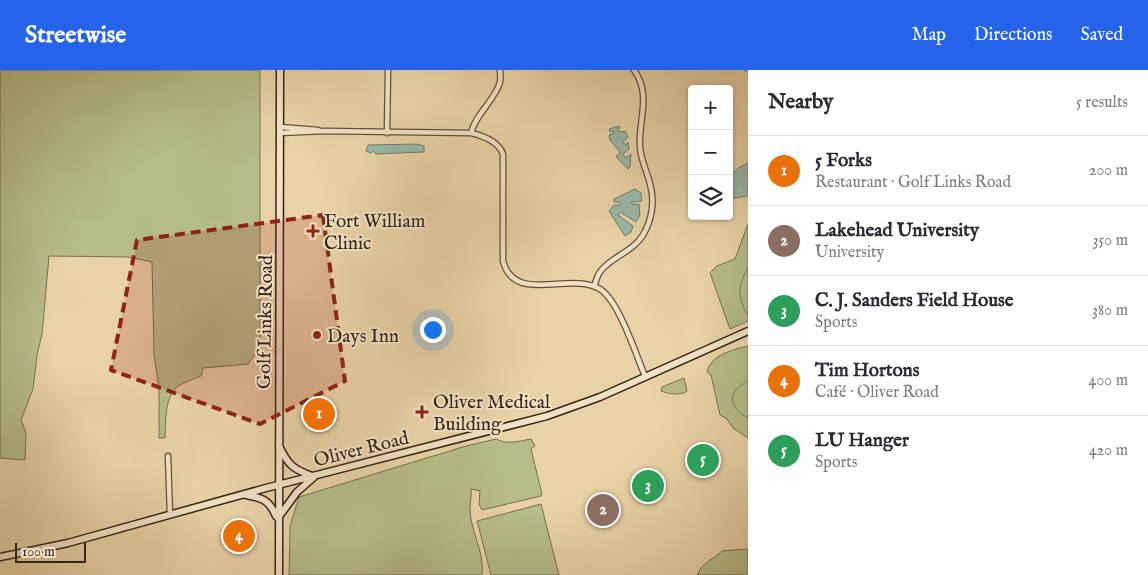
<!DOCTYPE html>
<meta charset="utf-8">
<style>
:root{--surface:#fff;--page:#f7f7f7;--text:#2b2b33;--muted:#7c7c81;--line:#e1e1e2;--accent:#2563eb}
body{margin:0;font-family:"IM FELL English",serif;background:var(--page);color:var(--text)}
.controls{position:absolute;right:15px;top:15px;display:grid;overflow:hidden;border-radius:5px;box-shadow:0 1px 4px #0004}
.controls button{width:45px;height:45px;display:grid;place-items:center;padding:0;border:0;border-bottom:1px solid var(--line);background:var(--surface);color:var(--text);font:25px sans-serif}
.scale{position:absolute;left:15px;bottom:12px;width:71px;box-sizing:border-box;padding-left:5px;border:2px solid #34241a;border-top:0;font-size:14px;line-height:18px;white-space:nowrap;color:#34241a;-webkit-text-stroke:4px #f1e2c5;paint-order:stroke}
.you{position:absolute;left:432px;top:259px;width:18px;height:18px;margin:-12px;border:4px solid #fff;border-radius:50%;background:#1a73e8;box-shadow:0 0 0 8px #1a73e833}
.badge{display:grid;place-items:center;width:32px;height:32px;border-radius:50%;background:var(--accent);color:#fff;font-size:16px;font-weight:700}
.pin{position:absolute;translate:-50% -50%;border:2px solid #fff;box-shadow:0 1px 5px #0006}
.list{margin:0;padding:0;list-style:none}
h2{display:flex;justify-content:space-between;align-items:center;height:65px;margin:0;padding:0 20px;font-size:21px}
h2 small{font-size:16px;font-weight:400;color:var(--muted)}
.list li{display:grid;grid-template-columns:32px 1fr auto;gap:15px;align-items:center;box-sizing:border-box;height:70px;padding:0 20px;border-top:1px solid var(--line)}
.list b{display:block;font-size:19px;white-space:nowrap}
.list p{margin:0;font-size:16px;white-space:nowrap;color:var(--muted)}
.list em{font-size:16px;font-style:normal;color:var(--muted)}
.icon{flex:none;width:28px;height:28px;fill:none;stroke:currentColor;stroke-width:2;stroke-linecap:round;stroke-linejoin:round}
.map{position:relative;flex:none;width:748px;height:505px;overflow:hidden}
header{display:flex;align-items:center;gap:30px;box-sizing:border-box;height:70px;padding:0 25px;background:var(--accent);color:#fff}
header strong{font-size:24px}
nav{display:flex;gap:28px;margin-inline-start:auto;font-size:18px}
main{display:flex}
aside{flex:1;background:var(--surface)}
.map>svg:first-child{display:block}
.green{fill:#b5bc88;stroke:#747051}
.water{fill:#97b8a8;stroke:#6f7d6f}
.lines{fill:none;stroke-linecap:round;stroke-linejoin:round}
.stream{stroke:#6f7d6f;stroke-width:1}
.street-casing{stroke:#61503d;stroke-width:7}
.secondary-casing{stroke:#34241a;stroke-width:9}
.street{stroke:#f1e2c5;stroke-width:4.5}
.secondary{stroke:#f1e2c5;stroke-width:6}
.marked{fill:#8f2418;fill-opacity:0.2;stroke:#8f2418;stroke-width:4;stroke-dasharray:10 6;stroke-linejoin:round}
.poi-dot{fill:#8f2418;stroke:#f1e2c5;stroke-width:2}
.labels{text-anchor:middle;stroke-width:4;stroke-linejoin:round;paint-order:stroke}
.poi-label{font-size:19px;fill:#34241a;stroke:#f1e2c5;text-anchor:start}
.street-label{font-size:19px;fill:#34241a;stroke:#f1e2c5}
</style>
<header>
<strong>Streetwise</strong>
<nav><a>Map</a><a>Directions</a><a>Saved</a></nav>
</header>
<main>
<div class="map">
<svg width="748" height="505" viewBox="0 0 748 505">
<rect width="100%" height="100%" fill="#e9d2a6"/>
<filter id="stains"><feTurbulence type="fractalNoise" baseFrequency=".004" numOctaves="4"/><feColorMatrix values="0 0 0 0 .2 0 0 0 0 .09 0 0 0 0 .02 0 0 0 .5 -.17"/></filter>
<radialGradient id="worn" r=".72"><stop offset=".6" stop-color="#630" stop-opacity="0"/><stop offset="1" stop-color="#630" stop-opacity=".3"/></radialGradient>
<path class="green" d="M0,0H260V277L248,294L203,298L201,306C193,309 182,313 176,318C164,330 166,353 165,368H159V319L154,285L152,192L128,187L49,186L42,264L37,285L33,319L21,350L26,363L25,390L0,388Z
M748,154V251L730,259L710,203L717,196L735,189Z
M748,276V368L733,358L727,349L720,345L711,305L707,302C711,284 733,280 748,276Z
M684,308L687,321C680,326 669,324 661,321L662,317Z
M496,369C508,375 519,371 531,369L535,376L531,379L542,424L541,426L482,440L479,434L480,421L471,419C472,426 470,431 470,438C470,461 485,482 482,505H289L290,456L299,427L466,376Z
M541,434L559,505H491L477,451Z
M748,479V505H697C704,490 711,492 722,481Z"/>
<path class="water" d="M619,56L620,58L618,59L619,62L625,61L628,67L623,72L626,75L628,72L629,79L623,84L626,88L631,84L630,97L628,99L616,87L620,82L610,70L609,65L614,63L613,61L610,62L609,59Z
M417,74L424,76V82L376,84L373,81L371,83L366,81L368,75Z
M748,93V126L729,129V106L740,97Z
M635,119L641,123L642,131L631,132L632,134H639L640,145L636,152L620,142L618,145L633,156L631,162L625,166L609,141L614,135H620V132H614V129Z"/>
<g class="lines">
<path class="stream" d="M744,0L748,2
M748,197C737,219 737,225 748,246
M748,310C744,314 738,317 735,321C727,332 739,344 748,348"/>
<g class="street-casing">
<path id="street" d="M280,57L318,60
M280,63L324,61L471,63C484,66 498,71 503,84V191C514,235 571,201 600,219C619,231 636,285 645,306
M387,63L388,0
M471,63C476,43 496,29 500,12C501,8 500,4 500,0
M594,216C596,212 597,206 600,202C610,187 632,183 643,165C652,150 655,131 650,114C647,101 641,91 640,77C638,50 652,25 634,0
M168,386L170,445"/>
</g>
<g class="secondary-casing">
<path id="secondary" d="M279,376C288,395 293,399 312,406
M246,425C263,428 269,430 276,446
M278,448L297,422L314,407
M0,487L68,473L266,418L547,346L600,327L748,261
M279,505L280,0"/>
</g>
<use href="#street" class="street"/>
<use href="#secondary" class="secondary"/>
</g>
<path class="marked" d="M323,145L345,311L260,354L111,300L137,170Z"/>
<g class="poi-dot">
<path d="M310.5 153.5h5v5h5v5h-5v5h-5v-5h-5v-5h5z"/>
<circle cx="317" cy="265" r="5"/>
<path d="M419.5 334.5h5v5h5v5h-5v5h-5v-5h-5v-5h5z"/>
</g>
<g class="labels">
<g class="poi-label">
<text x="324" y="157">Fort William<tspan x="324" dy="22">Clinic</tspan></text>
<text x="327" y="272">Days Inn</text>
<text x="433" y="338">Oliver Medical<tspan x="433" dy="22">Building</tspan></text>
</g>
<g class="street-label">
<text transform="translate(264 252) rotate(-89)" y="7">Golf Links Road</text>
<text transform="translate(361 378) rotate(-14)" y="7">Oliver Road</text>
</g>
</g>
<rect width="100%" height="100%" filter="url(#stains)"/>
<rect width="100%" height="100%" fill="url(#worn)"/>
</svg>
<div class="controls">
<button>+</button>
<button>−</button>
<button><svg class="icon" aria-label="layers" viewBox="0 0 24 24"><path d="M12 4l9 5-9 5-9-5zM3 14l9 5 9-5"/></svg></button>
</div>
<div class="scale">100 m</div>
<div class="you"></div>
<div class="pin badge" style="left:319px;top:344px;background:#e8710a">1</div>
<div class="pin badge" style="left:603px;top:440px;background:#8d6e63">2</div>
<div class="pin badge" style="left:648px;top:416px;background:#2e9e5b">3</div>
<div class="pin badge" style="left:239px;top:466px;background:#e8710a">4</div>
<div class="pin badge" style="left:703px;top:390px;background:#2e9e5b">5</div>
</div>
<aside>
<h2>Nearby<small>5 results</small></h2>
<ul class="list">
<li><span class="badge" style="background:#e8710a">1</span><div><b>5 Forks</b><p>Restaurant · Golf Links Road</p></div><em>200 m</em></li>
<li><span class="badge" style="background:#8d6e63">2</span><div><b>Lakehead University</b><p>University</p></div><em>350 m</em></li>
<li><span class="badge" style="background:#2e9e5b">3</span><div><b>C. J. Sanders Field House</b><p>Sports</p></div><em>380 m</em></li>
<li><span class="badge" style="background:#e8710a">4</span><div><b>Tim Hortons</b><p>Café · Oliver Road</p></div><em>400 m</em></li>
<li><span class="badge" style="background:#2e9e5b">5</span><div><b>LU Hanger</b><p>Sports</p></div><em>420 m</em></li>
</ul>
</aside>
</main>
